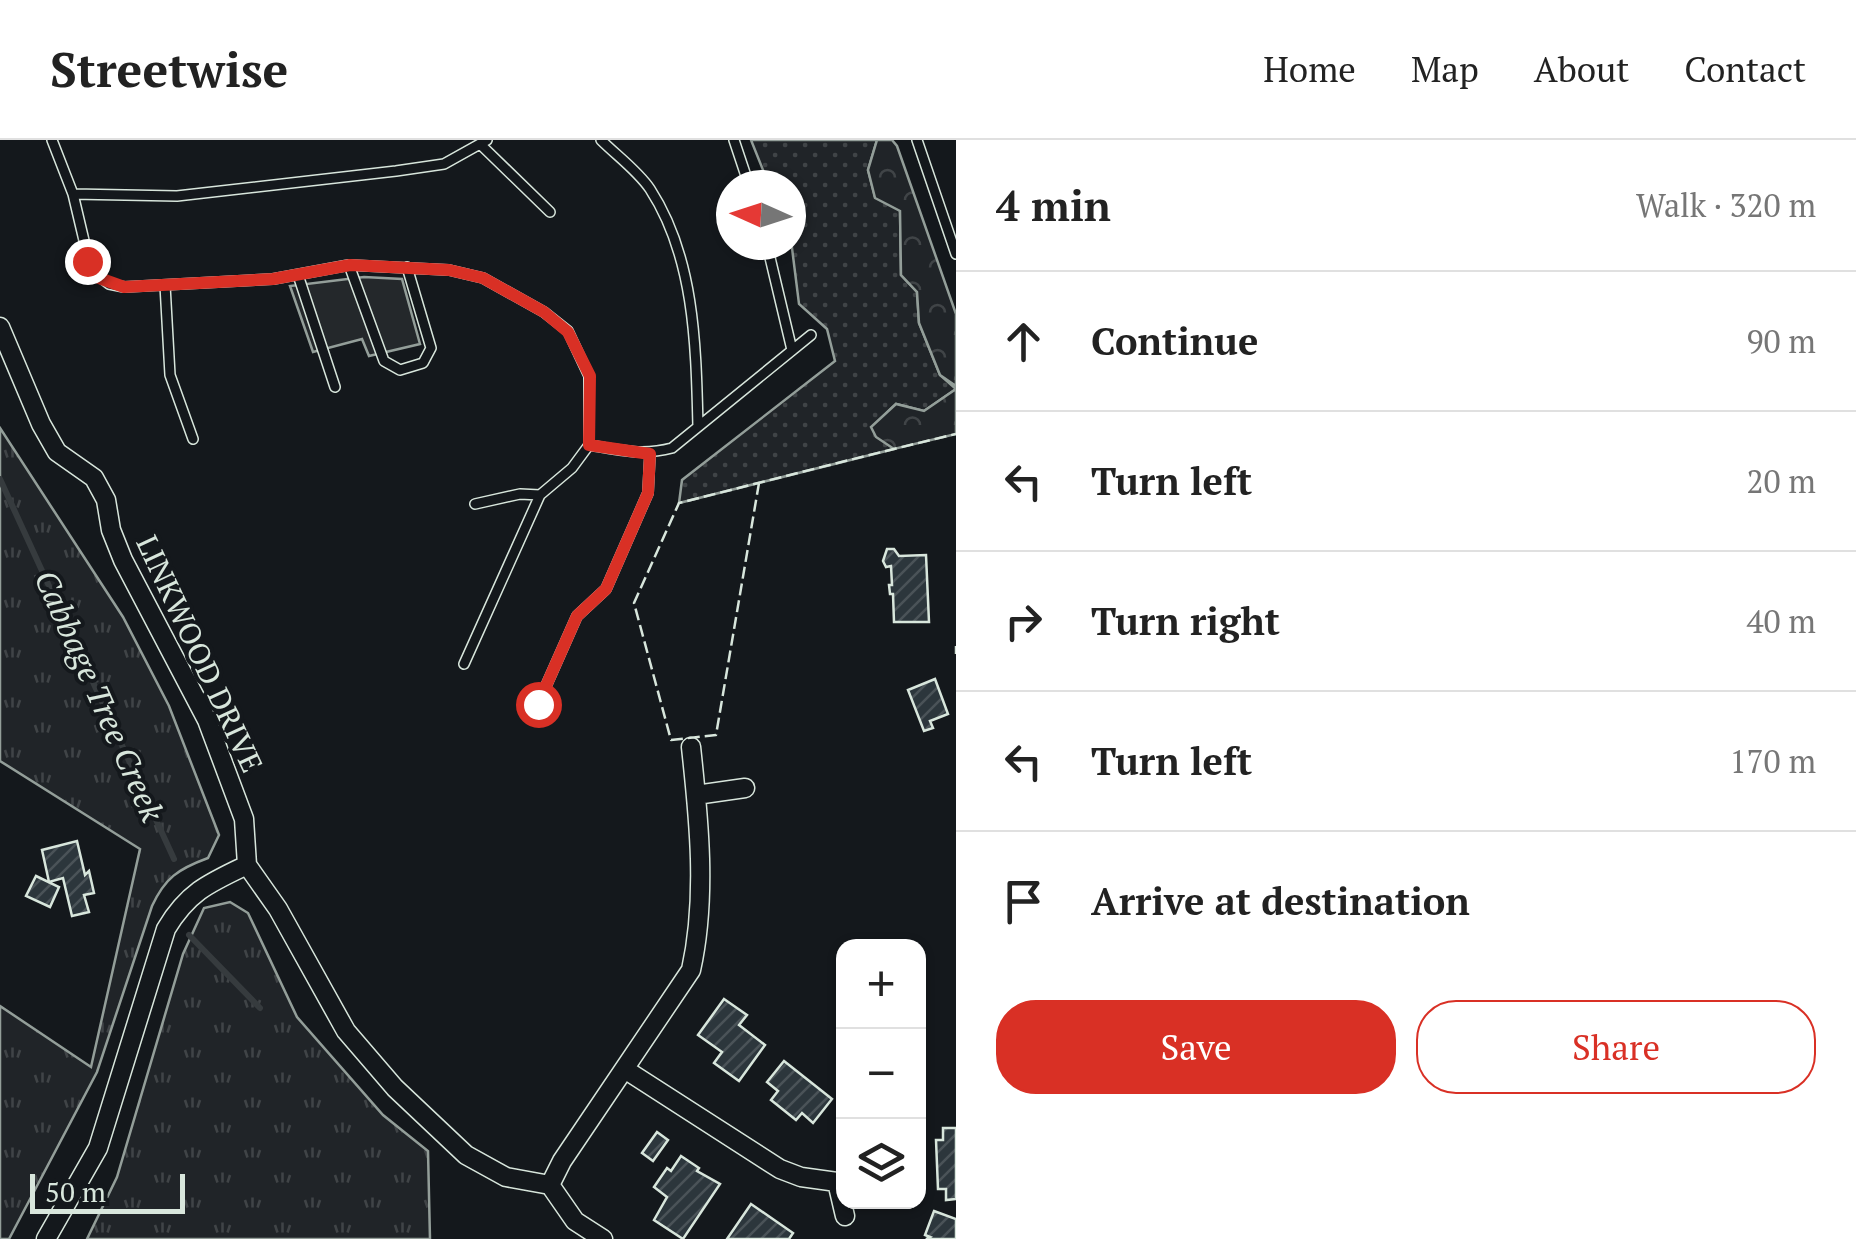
<!DOCTYPE html>
<meta charset="utf-8">
<style>
:root{--surface:#fff;--page:#f2f2f2;--text:#222;--muted:#767676;--line:#e0e0e0;--accent:#d93025}
body{margin:0;font-family:"PT Serif",serif;background:var(--page);color:var(--text)}
.controls{position:absolute;right:30px;bottom:30px;display:grid;overflow:hidden;border-radius:20px;box-shadow:0 2px 8px #0004}
.controls button{width:90px;height:90px;display:grid;place-items:center;padding:0;border:0;border-bottom:2px solid var(--line);background:var(--surface);color:var(--text);font:50px sans-serif}
.compass{position:absolute;left:716px;top:30px;width:90px;height:90px;border-radius:50%;background:var(--surface);box-shadow:0 2px 8px #0004;rotate:273deg}
.scale{position:absolute;left:30px;bottom:25px;width:155px;box-sizing:border-box;padding-left:10px;border:5px solid #d8e6dc;border-top:0;font-size:28px;line-height:35px;white-space:nowrap;color:#d8e6dc;-webkit-text-stroke:8px #14181c;paint-order:stroke}
.stop{position:absolute;width:30px;height:30px;margin:-22px;border:8px solid #d93025;border-radius:50%;background:#fff}
.stop.end{background:#d93025;border-color:#fff;box-shadow:0 2px 10px #0008}
.list{margin:0;padding:0;list-style:none}
h2{display:flex;justify-content:space-between;align-items:center;height:130px;margin:0;padding:0 40px;font-size:42px}
h2 small{font-size:32px;font-weight:400;color:var(--muted)}
.list li{display:grid;grid-template-columns:65px 1fr auto;gap:30px;align-items:center;box-sizing:border-box;height:140px;padding:0 40px;border-top:2px solid var(--line)}
.list b{display:block;font-size:38px;white-space:nowrap}
.list em{font-size:32px;font-style:normal;color:var(--muted)}
.actions{display:flex;gap:20px;padding:30px 40px}
.actions a{flex:1;padding:22px 0;border:2px solid var(--accent);border-radius:40px;text-align:center;font-size:35px;color:var(--accent)}
.actions .main{background:var(--accent);color:#fff}
.icon{flex:none;width:55px;height:55px;fill:none;stroke:currentColor;stroke-width:2;stroke-linecap:round;stroke-linejoin:round}
.map{position:relative;flex:none;width:956px;height:1099px;overflow:hidden}
header{display:flex;align-items:center;gap:60px;box-sizing:border-box;height:140px;padding:0 50px;background:var(--surface);border-bottom:2px solid var(--line)}
header strong{font-size:48px}
nav{display:flex;gap:55px;margin-inline-start:auto;font-size:35px}
main{display:flex}
aside{flex:1;background:var(--surface)}
.map>svg:first-child{display:block}
.grass{fill:url(#grass-dots);stroke:#939e99;stroke-width:2.5}
.forest{fill:url(#forest-crowns);stroke:#939e99;stroke-width:2.5}
.park{fill:url(#park-tufts);stroke:#939e99;stroke-width:2.5}
.parking{fill:#24282b;stroke:#939e99;stroke-width:2.5}
.lines{fill:none;stroke-linecap:round;stroke-linejoin:round}
.stream{stroke:#363b3e;stroke-width:6}
.building{fill:url(#building-hatch);stroke:#d8e6dc;stroke-width:2.5}
.lane-casing{stroke:#d8e6dc;stroke-width:12}
.street-casing{stroke:#d8e6dc;stroke-width:21}
.lane{stroke:#14181c;stroke-width:9}
.street{stroke:#14181c;stroke-width:18}
.fence{stroke:#d8e6dc;stroke-width:2.5;stroke-dasharray:12 5;stroke-linecap:butt}
.route{stroke:#d93025;stroke-width:12}
.labels{text-anchor:middle;stroke-width:8;stroke-linejoin:round;paint-order:stroke}
.street-label{font-size:30px;fill:#d8e6dc;stroke:#14181c}
.water-label{font-size:32px;font-style:italic;fill:#d8e6dc;stroke:#14181c}
</style>
<header>
<strong>Streetwise</strong>
<nav><a>Home</a><a>Map</a><a>About</a><a>Contact</a></nav>
</header>
<main>
<div class="map">
<svg width="956" height="1099" viewBox="0 0 956 1099">
<defs>
<pattern id="grass-dots" width="8" height="8" patternUnits="userSpaceOnUse" patternTransform="scale(2.5)"><rect width="8" height="8" fill="#202428"/><path d="M2 2h.1M6 6h.1" fill="none" stroke="#404447" stroke-width="1.8" stroke-linecap="round"/></pattern>
<pattern id="forest-crowns" width="20" height="18" patternUnits="userSpaceOnUse" patternTransform="scale(2.5)"><rect width="20" height="18" fill="#202428"/><path d="M2 6a3 3 0 1 1 6 0M12 15a3 3 0 1 1 6 0" fill="none" stroke="#404447"/></pattern>
<pattern id="park-tufts" width="24" height="20" patternUnits="userSpaceOnUse" patternTransform="scale(2.5)"><rect width="24" height="20" fill="#202428"/><path d="M3 7l-1-3M5 7V3M7 7l1-3M15 17l-1-3M17 17v-4M19 17l1-3" fill="none" stroke="#404447"/></pattern>
<pattern id="building-hatch" width="6" height="6" patternUnits="userSpaceOnUse" patternTransform="scale(2.5)"><rect width="6" height="6" fill="#2c363c"/><path d="M-1 1l2-2M0 6l6-6M5 7l2-2" fill="none" stroke="#4a5358"/></pattern>
</defs>
<rect width="100%" height="100%" fill="#14181c"/>
<path class="grass" d="M751,0H877L868,30L875,57L900,70L901,135L917,152L919,183L940,235L956,249L924,271L896,264L872,287L894,309L679,363L682,340L835,221L827,189L799,164L791,100V45H769Z"/>
<path class="forest" d="M877,0H892L897,6L956,174V246L940,235L919,183L917,152L901,135L900,71L875,58L868,30Z
M956,249V294L894,309L876,297L871,287L896,264L924,271Z"/>
<path class="park" d="M0,288L123,477L169,566L219,695L208,718C178,729 165,738 152,766L97,932L9,1099H0V866L91,927L140,709L0,621Z
M230,762L248,773L297,877L383,975L428,1011L430,1099H87L117,1037L183,814L204,768Z"/>
<path class="parking" d="M364,137L402,139L420,204L369,216L362,199L313,212L290,146Z"/>
<g class="lines">
<path class="stream" d="M0,339L174,719
M189,795L260,868"/>
</g>
<path class="building" d="M887,409H894L899,416L926,415L929,482H894L893,454H890L889,445H892L891,426L886,427L883,421Z
M935,539L948,574L930,581L933,588L924,591L908,550Z
M77,701L85,735L89,731L94,753L84,755L89,772L72,776L63,738L49,742L42,710Z
M36,736L59,747L50,767L26,756Z
M724,859L747,875L739,885L765,905L739,941L714,923L722,912L698,895Z
M784,921L832,959L813,983L802,973L796,980L771,960L778,951L767,942Z
M943,988H956V1059L946,1060V1049H938L936,1000H943Z
M657,992L668,1000L653,1021L642,1013Z
M681,1016L699,1028L697,1031L720,1044L683,1099L654,1080L667,1057L654,1047L667,1028L671,1031Z
M751,1064L793,1093L789,1099H727Z
M934,1071L956,1079V1099H926L930,1097L925,1095Z"/>
<g class="lines">
<g class="lane-casing">
<path id="lane" d="M52,0L73,54L91,130L109,144L124,147L273,139L349,125L449,130L483,138L544,172L568,191L589,236V305L572,328L540,355L464,524
M601,0C616,15 638,31 650,49C695,118 696,207 698,287
M734,0L749,45
M917,0L956,114
M481,5L550,72
M73,54L177,56L396,31L444,24L487,0
M767,105L792,210
M349,125L384,221L400,230L423,223L431,208L407,127
M298,135L335,247
M165,145L170,235L193,299
M589,305C618,310 642,316 672,308L811,195
M475,364L520,354L540,355
M538,564L577,476L606,449L648,353L650,314"/>
</g>
<g class="street-casing">
<path id="street" d="M0,187L41,284L57,312L94,338L106,360L111,390L123,420L207,580L244,679L247,725L278,769L346,891L395,948L466,1015L506,1037L550,1045L575,1081L603,1099
M696,655L745,648
M626,930L780,1029L801,1037L837,1042
M844,1041L837,1042L845,1076
M550,1045L562,1021L691,830C707,758 699,680 691,607
M46,1099L98,1008L166,789C188,752 209,743 247,725"/>
</g>
<use href="#lane" class="lane"/>
<use href="#street" class="street"/>
<path class="fence" d="M759,343L716,595L671,600L634,463L679,363C771,340 863,316 956,294
M956,506V514"/>
</g>
<g class="lines">
<path class="route" d="M87,121L99,138L124,147L273,139L350,125L449,130L483,138L544,172L568,192L590,236L589,305L650,314L648,353L606,449L577,476L538,564"/>
</g>
<g class="labels">
<g class="street-label">
<text transform="translate(199 514) rotate(65)" y="10">LINKWOOD DRIVE</text>
</g>
<g class="water-label">
<text transform="translate(99 556) rotate(66)" y="11">Cabbage Tree Creek</text>
</g>
</g>
</svg>
<div class="controls">
<button>+</button>
<button>−</button>
<button><svg class="icon" aria-label="layers" viewBox="0 0 24 24"><path d="M12 4l9 5-9 5-9-5zM3 14l9 5 9-5"/></svg></button>
</div>
<svg class="compass" viewBox="-18 -18 36 36"><path d="M0-13l5 13h-10z" fill="#e53935"/><path d="M0 13l5-13h-10z" fill="#767676"/></svg>
<div class="scale">50 m</div>
<div class="stop" style="left:538px;top:564px"></div>
<div class="stop end" style="left:87px;top:121px"></div>
</div>
<aside>
<h2>4 min<small>Walk · 320 m</small></h2>
<ul class="list">
<li><svg class="icon" aria-label="ahead" viewBox="0 0 24 24"><path d="M12 20V5M6 11l6-6 6 6"/></svg><div><b>Continue</b></div><em>90 m</em></li>
<li><svg class="icon" aria-label="left" viewBox="0 0 24 24"><path d="M17 20v-9H6M10 6l-5 5 5 5"/></svg><div><b>Turn left</b></div><em>20 m</em></li>
<li><svg class="icon" aria-label="right" viewBox="0 0 24 24"><path d="M7 20v-9h11M14 6l5 5-5 5"/></svg><div><b>Turn right</b></div><em>40 m</em></li>
<li><svg class="icon" aria-label="left" viewBox="0 0 24 24"><path d="M17 20v-9H6M10 6l-5 5 5 5"/></svg><div><b>Turn left</b></div><em>170 m</em></li>
<li><svg class="icon" aria-label="arrive" viewBox="0 0 24 24"><path d="M6 21V4h12l-3 4 3 4H6"/></svg><div><b>Arrive at destination</b></div></li>
</ul>
<div class="actions"><a class="main">Save</a><a>Share</a></div>
</aside>
</main>
